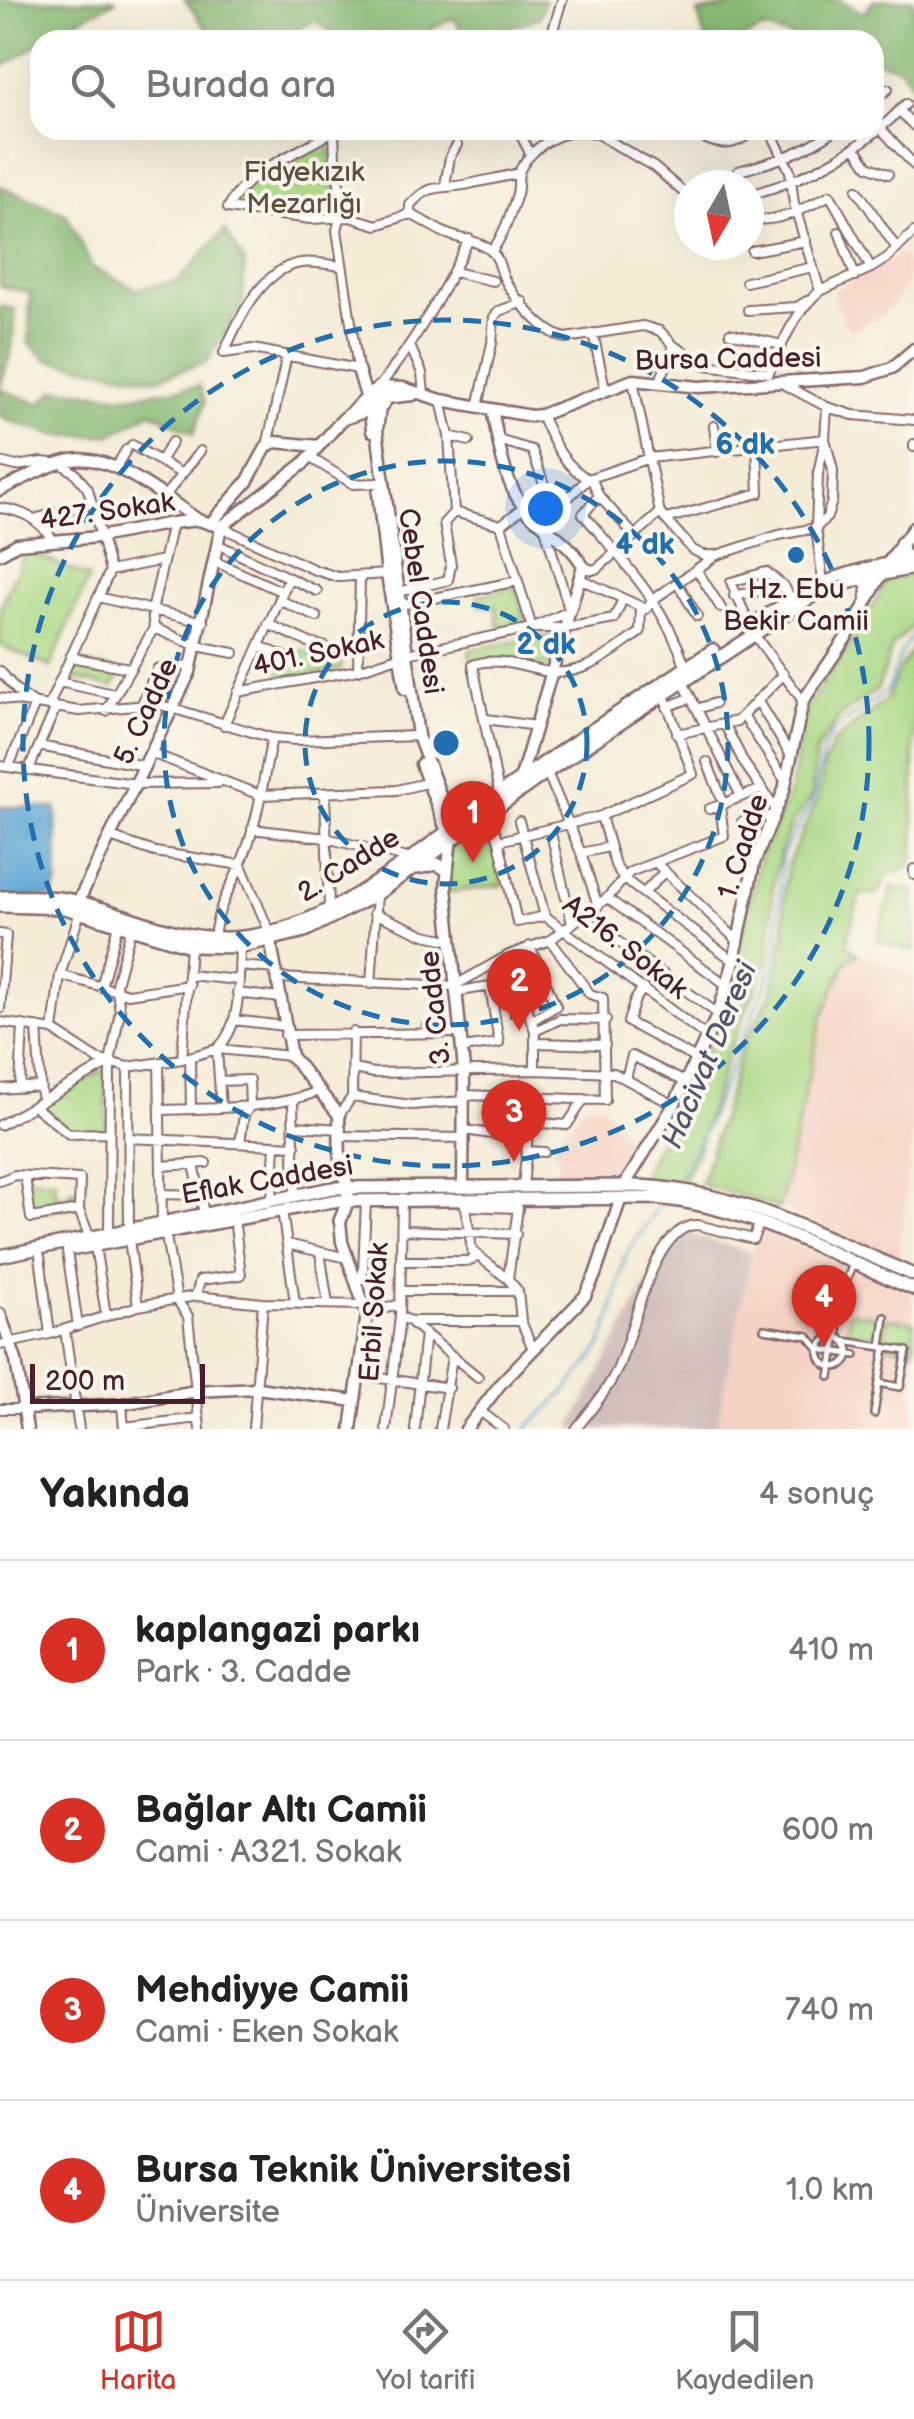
<!DOCTYPE html>
<html lang="tr">
<meta charset="utf-8">
<style>
:root{--surface:#fff;--page:#f6f6f6;--text:#222;--muted:#767676;--line:#e0e0e0;--accent:#d93025}
body{margin:0;font-family:"Balsamiq Sans",sans-serif;background:var(--page);color:var(--text)}
.compass{position:absolute;left:674px;top:170px;width:90px;height:90px;border-radius:50%;background:var(--surface);box-shadow:0 10px 40px #0002;rotate:189deg}
.scale{position:absolute;left:30px;bottom:25px;width:175px;box-sizing:border-box;padding-left:10px;border:5px solid #4a1f2b;border-top:0;font-size:28px;line-height:35px;white-space:nowrap;color:#4a1f2b;-webkit-text-stroke:8px #fbf7ec;paint-order:stroke}
.you{position:absolute;left:545px;top:508px;width:35px;height:35px;margin:-25px;border:8px solid #fff;border-radius:50%;background:#1a73e8;box-shadow:0 0 0 15px #1a73e833}
.badge{display:grid;place-items:center;width:65px;height:65px;border-radius:50%;background:var(--accent);color:#fff;font-size:32px;font-weight:700}
.pin{position:absolute;translate:-50% -82px;filter:drop-shadow(0 2px 5px #0008)}
.pin::after{content:'';position:absolute;top:52px;width:35px;height:30px;background:inherit;clip-path:polygon(0 0,100% 0,50% 100%)}
.list{margin:0;padding:0;list-style:none}
h2{display:flex;justify-content:space-between;align-items:center;height:130px;margin:0;padding:0 40px;font-size:42px}
h2 small{font-size:32px;font-weight:400;color:var(--muted)}
.list li{display:grid;grid-template-columns:65px 1fr auto;gap:30px;align-items:center;box-sizing:border-box;height:180px;padding:0 40px;border-top:2px solid var(--line)}
.list b{display:block;font-size:38px;white-space:nowrap}
.list p{margin:0;font-size:32px;white-space:nowrap;color:var(--muted)}
.list em{font-size:32px;font-style:normal;color:var(--muted)}
.icon{flex:none;width:55px;height:55px;fill:none;stroke:currentColor;stroke-width:2;stroke-linecap:round;stroke-linejoin:round}
.map{position:relative;flex:none;width:914px;height:1429px;overflow:hidden}
.search{position:absolute;background:var(--surface);box-shadow:0 10px 40px #0002;left:30px;right:30px;top:30px;height:110px;display:flex;align-items:center;gap:25px;box-sizing:border-box;padding:0 35px;border-radius:30px;color:var(--muted);font-size:38px}
.sheet{height:850px;background:var(--surface)}
nav{display:flex;justify-content:space-around;align-items:center;box-sizing:border-box;height:140px;border-top:2px solid var(--line);background:var(--surface);font-size:28px;color:var(--muted)}
nav a{display:grid;justify-items:center;gap:5px}
nav .on{color:var(--accent)}
.map>svg:first-child{display:block}
.built{fill:#f5d2c3}
.industrial{fill:#d1bfbd}
.green{fill:#abd987;stroke:#7a7c59;stroke-width:2.5}
.forest{fill:#88b974;stroke:#696c50;stroke-width:2.5}
.water{fill:#5ca6d4;stroke:#536280;stroke-width:2.5}
.lines{fill:none;stroke-linecap:round;stroke-linejoin:round}
.stream{stroke:#5ca6d4;stroke-width:2.5}
.pedestrian-casing{stroke:#866767;stroke-width:10}
.minor-casing{stroke:#866767;stroke-width:12}
.secondary-casing{stroke:#866767;stroke-width:15}
.primary-casing{stroke:#866767;stroke-width:16}
.pedestrian{stroke:#fff;stroke-width:5}
.minor{stroke:#fff;stroke-width:8}
.secondary{stroke:#fff;stroke-width:10}
.primary{stroke:#fff;stroke-width:11}
.ring{fill:none;stroke:#1f6fb2;stroke-width:5;stroke-dasharray:18 12}
.poi-dot{fill:#1f6fb2;stroke:#fbf7ec;stroke-width:4}
.labels{text-anchor:middle;stroke-width:8;stroke-linejoin:round;paint-order:stroke}
.park-label{font-size:28px;fill:#624e42;stroke:#fbf7ec}
.street-label{font-size:28px;fill:#4a1f2b;stroke:#fbf7ec}
.poi-label{font-size:28px;fill:#4a1f2b;stroke:#fbf7ec}
.water-label{font-size:30px;font-style:italic;fill:#51556f;stroke:#fbf7ec}
.centre{fill:#1f6fb2;stroke:#fbf7ec;stroke-width:5}
.ring-label{font-size:30px;text-anchor:middle;font-weight:bold;fill:#1f6fb2;stroke:#fbf7ec;stroke-width:8;stroke-linejoin:round;paint-order:stroke}
</style>
<div class="map">
<svg width="914" height="1429" viewBox="0 0 914 1429">
<rect width="100%" height="100%" fill="#fbf7ec"/>
<filter id="ink" filterUnits="userSpaceOnUse"><feTurbulence type="fractalNoise" baseFrequency=".01" numOctaves="2"/><feDisplacementMap in="SourceGraphic" scale="20" xChannelSelector="R" yChannelSelector="G"/><feConvolveMatrix kernelMatrix="1 2 1 2 8 2 1 2 1" color-interpolation-filters="sRGB"/></filter>
<filter id="wash" filterUnits="userSpaceOnUse"><feTurbulence type="fractalNoise" baseFrequency=".0048" numOctaves="4" result="noise"/><feDisplacementMap in="SourceGraphic" scale="40" xChannelSelector="R" yChannelSelector="G"/><feGaussianBlur stdDeviation="2.25" result="paint"/><feColorMatrix in="noise" values="0 0 0 0 0 0 0 0 0 0 0 0 0 0 0 0 0 1.4 0 .05"/><feComposite in="paint" operator="in"/></filter>
<g filter="url(#wash)">
<rect width="100%" height="100%" fill="#f4ecd7"/>
<path class="built" d="M902,251L909,270L904,289L881,316L849,332L832,292L892,260Z
M862,954L914,977V1132L898,1261L805,1221L788,1210L782,1194L823,1018L848,961Z
M586,1103L602,1104L634,1148L613,1179L553,1173L562,1157L551,1150Z
M766,1231L914,1294V1429H716L755,1243Z"/>
<path class="industrial" d="M683,1232L752,1253L716,1429H570L649,1279Z"/>
<path class="green" d="M330,138L332,181L340,205L336,215L309,216L235,206V199L284,162Z
M26,550L89,578L50,667L0,645V608Z
M914,574V625L892,646L878,689L841,715L816,751L812,796L793,822L781,850L773,888L769,956L729,1051L696,1155L682,1182L644,1180L642,1174L700,1067L725,1006L757,867L790,791L806,708L859,631L887,579Z
M517,587L525,622L499,628L495,606H480L478,595Z
M555,634L559,635L552,666L548,668L498,659L471,662L469,650Z
M914,647V855L908,868L887,875L878,894H860L846,944L858,954L847,961L822,1017L779,1208L701,1184L744,1043L771,996L785,932L784,897L788,863L818,799L824,764L834,742L886,700L899,670Z
M287,649L342,656L341,670L274,682L282,669L279,666Z
M73,663L116,670L120,674L113,687L67,677Z
M487,822L503,885L446,893L450,841Z
M893,886L914,892V951L877,941Z
M103,1070L106,1071V1129L71,1131L40,1105Z
M30,1178L55,1180L56,1196L70,1197L71,1190L78,1191L75,1206L32,1213L28,1182Z
M850,1312L882,1317L880,1336L847,1332Z
M887,1318L914,1322V1350L883,1345Z"/>
<path class="forest" d="M0,0H117L40,40V43L0,69Z
M185,0H545L539,17L476,40H464L455,18L431,28V40H341L316,20L278,40H214Z
M761,0H839L864,13L874,0H914V87L900,67L874,60V40H803L764,29L740,40H705L698,13Z
M0,186L66,214L92,267L136,289L178,281L225,230L245,263L242,307L206,362L155,379L48,360L29,343L30,293L0,286Z
M0,306L15,309L12,347L0,388Z
M200,386L205,402L194,433L151,412L111,435L60,436L7,420L0,415V389L40,404L56,389L127,396Z"/>
<path class="water" d="M0,807L56,808L58,885L51,897L0,898Z"/>
<g class="lines">
<path class="stream" d="M675,1184L703,1133L770,974L777,946L782,855L814,798L823,751L834,730L887,691L902,650L914,634
M526,1429L566,1391L600,1348L611,1318L625,1256L661,1203"/>
</g>
</g>
<g filter="url(#ink)">
<g class="lines">
<g class="pedestrian-casing">
<path id="pedestrian" d="M839,1318L844,1286L853,1264
M764,1329L808,1336L819,1349L856,1355
M819 1352a15 15 0 1 1 30 0a15 15 0 1 1-30 0Z
M844,1341L907,1351L900,1387L879,1383L874,1414
M881,1347L885,1317
M830,1377L838,1330
M879,1383L885,1348"/>
</g>
<g class="minor-casing">
<path id="minor" d="M544,40L553,30L562,0
M874,101L888,89
M900,111L914,126
M874,121L914,165
M334,130C300,154 247,168 228,208L310,219L350,217L377,225L410,214C424,220 438,232 453,236C466,240 478,241 490,250C500,258 499,268 504,278C514,298 544,334 566,338L643,326L660,331L674,346L706,365L769,373
M334,130L335,159L343,207L337,230L358,369L253,349L224,353C237,322 262,268 301,263C314,261 329,265 342,266
M691,130C714,146 732,150 754,130
M770,130L790,171L794,204L820,291
M516,132L520,134L531,155
M855,147L868,166L888,174
M738,171C775,162 804,152 835,130
M445,185L450,157L457,145
M857,190L897,249
M749,195C809,179 863,149 906,104
M410,214V205C432,181 442,190 469,184C485,180 502,178 518,173
M749,219C780,223 803,209 830,195L871,268
M839,232L855,276
M492,251C505,233 510,215 517,194C519,186 517,177 520,170C533,143 573,122 601,136L654,167L689,197
M752,251L806,241
M454,272L493,281
M746,282L813,267
M748,310L797,307L807,301
M593,333L605,388
M730,333L782,345
M410,346L422,373L424,394
M769,373C782,344 795,311 820,291L871,268L887,258L914,232
M660,381L674,346
M783,384L827,407L853,415L914,420
M379,387C413,343 446,289 469,239
M441,400L449,436L454,512
M478,407L492,343L494,317L499,311L523,302
M541,415C554,444 564,467 593,482L599,496L634,535
M714,426L717,452
M449,436L469,441
M498,440L532,450L546,490
M914,444V447
M132,445L182,474
M267,446L287,355
M309,457L353,484L377,483
M160,461L172,442
M0,462L16,466L42,462L62,464L75,473L88,489L110,571L49,705
M116,467L126,450
M599,496L583,514C624,562 666,606 686,668
M164,497L200,451
M0,508C25,511 39,520 54,541
M454,512L501,525L524,507
M34,519L92,503
M666,519L759,493L757,447
M501,525L532,628
M221,527L315,570L338,577L387,574
M219,545L317,591
M216,562L283,592
M583,566L592,570L598,568L660,513
M696,569L721,608
M110,571L163,560
M580,579L646,609L654,599L714,557
M823,582L816,528L827,517L832,501L833,470L825,439L827,407
M678,584L697,616
M398,592L448,580L451,565L444,523L454,512
M734,596L784,586L791,599
M98,597L203,622
M279,600L317,617
M400,605L518,581
M562,616L570,613L543,521L588,479L649,458L825,439L818,474L816,528L779,535L717,555H703L693,550L660,513L633,380
M268,624L310,643L326,647
M750,626L731,582L766,572L784,586
M154,628L197,646L234,653
M537,628H566L614,619L622,601
M753,633L803,701
M259,646L283,656
M70,657L129,668
M358,670L360,577
M0,671L18,692L35,704L9,766
M682,680L741,796
M59,682L114,694
M238,692L358,670L407,654L532,628L563,614
M0,698L79,711L158,704L272,738L296,740L418,736
M757,700L791,756
M141,706L157,669L192,665
M667,707L690,698
M697,709L715,703
M106,711L154,628L152,611L172,523
M743,715L786,782
M486,719L536,726
M224,725L289,578
M725,725L744,763L776,809
M677,734L737,721L784,674
M39,746L145,766
M151,753L260,795L397,790L430,782
M707,762L724,804
M0,766L136,784L218,783
M29,769L56,707
M547,772L581,853L598,906
M499,793L473,665C497,655 525,669 549,672C586,676 612,652 640,632L641,609
M325,794L329,909
M709,809L762,789
M488,812L499,841L517,922L545,916
M601,816L615,865L624,879L734,961
M519,821L545,916L707,1037
M742,822L773,815
M252,829L326,838L407,858
M550,829L572,924
M110,837L155,852L241,865L269,931
M499,841L601,816L693,774L663,693
M581,853L609,847
M659,866L738,941
M914,869V875
M644,893L665,871
M607,898L728,986
M374,913L425,935L449,940
M583,916L718,1014
M0,934L6,935L0,1009
M214,937C219,901 229,894 241,863C258,824 263,779 272,738
M530,946L556,1006L531,1021
M509,955L535,1031V1070
M239,966L276,969
M60,975L128,994L189,985
M189,975L238,980
M278,978L454,986L509,955L550,940L607,898L630,872L724,836L720,806
M371,984L377,894
M101,987L118,925
M643,988L635,1000L628,1022L696,1059
M455,992L490,986L499,1043L462,1048
M237,993L280,998
M234,1020L284,1026
M0,1022L53,1030L97,1059L128,1067L182,1059L217,1049L291,1056
M37,1027L41,1095L44,1100
M53,1030L60,975L80,912
M535,1031L560,1019L606,1020
M285,1035L460,1033
M537,1043L605,1045
M190,1057L191,1109
M182,1059L190,946
M159,1064L162,1223
M128,1067L129,1231
M353,1069L374,1073L535,1070L614,1073L674,1105
M626,1078L632,1056L685,1082
M219,1081L249,1080L250,1106L244,1115L240,1142
M20,1088L23,1025
M0,1089L40,1086
M464,1095L605,1100L603,998L590,994L550,940
M352,1097L411,1105L464,1101
M293,1101L295,1195
M34,1106L69,1134L109,1133
M221,1108L217,1049C243,1025 238,980 240,947
M160,1110C213,1108 267,1110 317,1092
M339,1115L352,1097L353,1032
M529,1122L567,1125L584,1099
M0,1125L109,1063
M296,1126L341,1129
M464,1130L527,1139
M341,1136L464,1138
M128,1138L295,1146
M526,1151L544,1152
M194,1164L204,1214
M161,1166L206,1163
M25,1176L31,1218L79,1210
M0,1181L15,1175L80,1179L79,1210L90,1238
M523,1187L530,1113
M162,1194L200,1195
M272,1199L275,1146
M465,1201L472,1251L508,1279
M465,1206L518,1208L508,1279L518,1291L521,1321L533,1349
M282,1210L295,1303
M402,1230L516,1234
M165,1231L177,1300L188,1316L200,1429
M109,1234L110,1063L120,1011L116,984L131,929
M129,1239L138,1306
M287,1244L347,1258
M95,1246L106,1315
M67,1251L78,1326
M320,1252L328,1304
M40,1256L50,1334
M402,1261H469L478,1256
M358,1283L363,1272L366,1200
M401,1291H518
M196,1296L200,1280L241,1275L234,1218
M367,1314L400,1304
M400,1317L411,1321H521
M412,1323L478,1377
M65,1330L79,1429
M0,1345L50,1334L138,1306L196,1296L263,1303L365,1305
M359,1375L449,1388
M122,1404L124,1429
M0,1409H26
M481,1412L504,1429
M124,1427L199,1418
M253,1429L263,1303
M386,1429L400,1317L402,1198
M415,1429L425,1333
M440,1429L452,1357
M576,1429C591,1410 606,1392 617,1370C633,1336 652,1224 698,1225L753,1239L759,1224"/>
</g>
<g class="secondary-casing">
<path id="secondary" d="M358,369L370,410L372,431
M379,387L389,392L390,396L380,408L377,430L418,736L452,826L446,887L464,1070L463,1186
M492,409C498,439 503,481 523,506C541,528 567,538 583,566L520,780
M344,419L370,410L376,399L413,395
M0,490C22,480 48,464 72,460C112,453 165,498 197,519
M378,493L387,574L405,689
M210,524L247,482L267,446L275,442L319,446
M221,527L303,464L342,420L379,387L403,388L441,400L531,416L541,415L633,380L699,387L865,377L892,368L914,349
M0,554L17,544L99,537L172,523L198,520L221,527
M421,764L449,837
M78,902L190,672L221,527
M269,932L291,1056L339,1115L340,1166
M624,1186L674,1105L718,1014L734,961L754,863L784,790L803,701L852,629L887,564L914,527
M340,1221L342,1242L367,1314L351,1429
M0,1314L16,1360L27,1429
M26,1409L122,1404L196,1391L257,1388L355,1401
M466,1429L502,1382L585,1296L595,1275L621,1198"/>
</g>
<g class="primary-casing">
<path id="primary" d="M901,543L902,554L910,558
M859,579L868,582L867,599
M758,621C817,582 844,571 914,559
M417,868L437,864L447,870
M0,897C26,897 51,895 76,901C128,914 176,940 231,938C330,933 419,849 497,795C568,746 640,697 713,650
M0,906L65,908L190,946L240,947L305,931L377,894L547,772L811,597L859,579L914,568
M340,1166C351,1188 350,1198 340,1221
M75,1249L333,1201L653,1198C744,1204 831,1255 914,1289
M0,1256L332,1188L632,1186C734,1188 822,1236 914,1275"/>
</g>
<use href="#pedestrian" class="pedestrian"/>
<use href="#minor" class="minor"/>
<use href="#secondary" class="secondary"/>
<use href="#primary" class="primary"/>
</g>
</g>
<g class="ring">
<circle cx="446" cy="743" r="141"/>
<circle cx="446" cy="743" r="282"/>
<circle cx="446" cy="743" r="423"/>
</g>
<circle class="poi-dot" cx="796" cy="555" r="10"/>
<g class="labels">
<g class="park-label">
<text x="304" y="181">Fidyekızık<tspan x="304" dy="32">Mezarlığı</tspan></text>
</g>
<g class="street-label">
<text transform="translate(728 358) rotate(-1)" y="10">Bursa Caddesi</text>
<text transform="translate(107 510) rotate(-8)" y="10">427. Sokak</text>
<text transform="translate(422 601) rotate(82)" y="10">Cebel Caddesi</text>
<text transform="translate(318 652) rotate(-12)" y="10">401. Sokak</text>
<text transform="translate(145 711) rotate(-65)" y="10">5. Cadde</text>
<text transform="translate(742 846) rotate(-72)" y="10">1. Cadde</text>
<text transform="translate(348 864) rotate(-32)" y="10">2. Cadde</text>
<text transform="translate(626 946) rotate(38)" y="10">A216. Sokak</text>
<text transform="translate(434 1008) rotate(-96)" y="10">3. Cadde</text>
<text transform="translate(267 1179) rotate(-10)" y="10">Eflak Caddesi</text>
<text transform="translate(373 1312) rotate(-86)" y="10">Erbil Sokak</text>
</g>
<g class="poi-label">
<text x="796" y="598">Hz. Ebu<tspan x="796" dy="32">Bekir Camii</tspan></text>
</g>
<g class="water-label">
<text transform="translate(709 1055) rotate(-67)" y="10">Hacivat Deresi</text>
</g>
</g>
<circle cx="446" cy="743" r="15" class="centre"/>
<g class="ring-label">
<text x="745" y="454">6 dk</text>
<text x="645" y="554">4 dk</text>
<text x="546" y="654">2 dk</text>
</g>
</svg>
<svg class="compass" viewBox="-18 -18 36 36"><path d="M0-13l5 13h-10z" fill="#e53935"/><path d="M0 13l5-13h-10z" fill="#767676"/></svg>
<div class="scale">200 m</div>
<div class="you"></div>
<div class="pin badge" style="left:473px;top:863px">1</div>
<div class="pin badge" style="left:519px;top:1031px">2</div>
<div class="pin badge" style="left:514px;top:1162px">3</div>
<div class="pin badge" style="left:824px;top:1347px">4</div>
<div class="search"><svg class="icon" aria-label="search" viewBox="0 0 24 24"><circle cx="10" cy="10" r="6"/><path d="M15 15l6 6"/></svg>Burada ara</div>
</div>
<section class="sheet">
<h2>Yakında<small>4 sonuç</small></h2>
<ul class="list">
<li><span class="badge">1</span><div><b>kaplangazi parkı</b><p>Park · 3. Cadde</p></div><em>410 m</em></li>
<li><span class="badge">2</span><div><b>Bağlar Altı Camii</b><p>Cami · A321. Sokak</p></div><em>600 m</em></li>
<li><span class="badge">3</span><div><b>Mehdiyye Camii</b><p>Cami · Eken Sokak</p></div><em>740 m</em></li>
<li><span class="badge">4</span><div><b>Bursa Teknik Üniversitesi</b><p>Üniversite</p></div><em>1.0 km</em></li>
</ul>
</section>
<nav>
<a class="on"><svg class="icon" aria-label="map" viewBox="0 0 24 24"><path d="M3 6l6-2 6 2 6-2v14l-6 2-6-2-6 2zM9 4v14M15 6v14"/></svg>Harita</a>
<a><svg class="icon" aria-label="directions" viewBox="0 0 24 24"><path d="M12 3l9 9-9 9-9-9zM9 14v-3h6M13 9l2 2-2 2"/></svg>Yol tarifi</a>
<a><svg class="icon" aria-label="saved" viewBox="0 0 24 24"><path d="M7 4h10v16l-5-4-5 4z"/></svg>Kaydedilen</a>
</nav>
